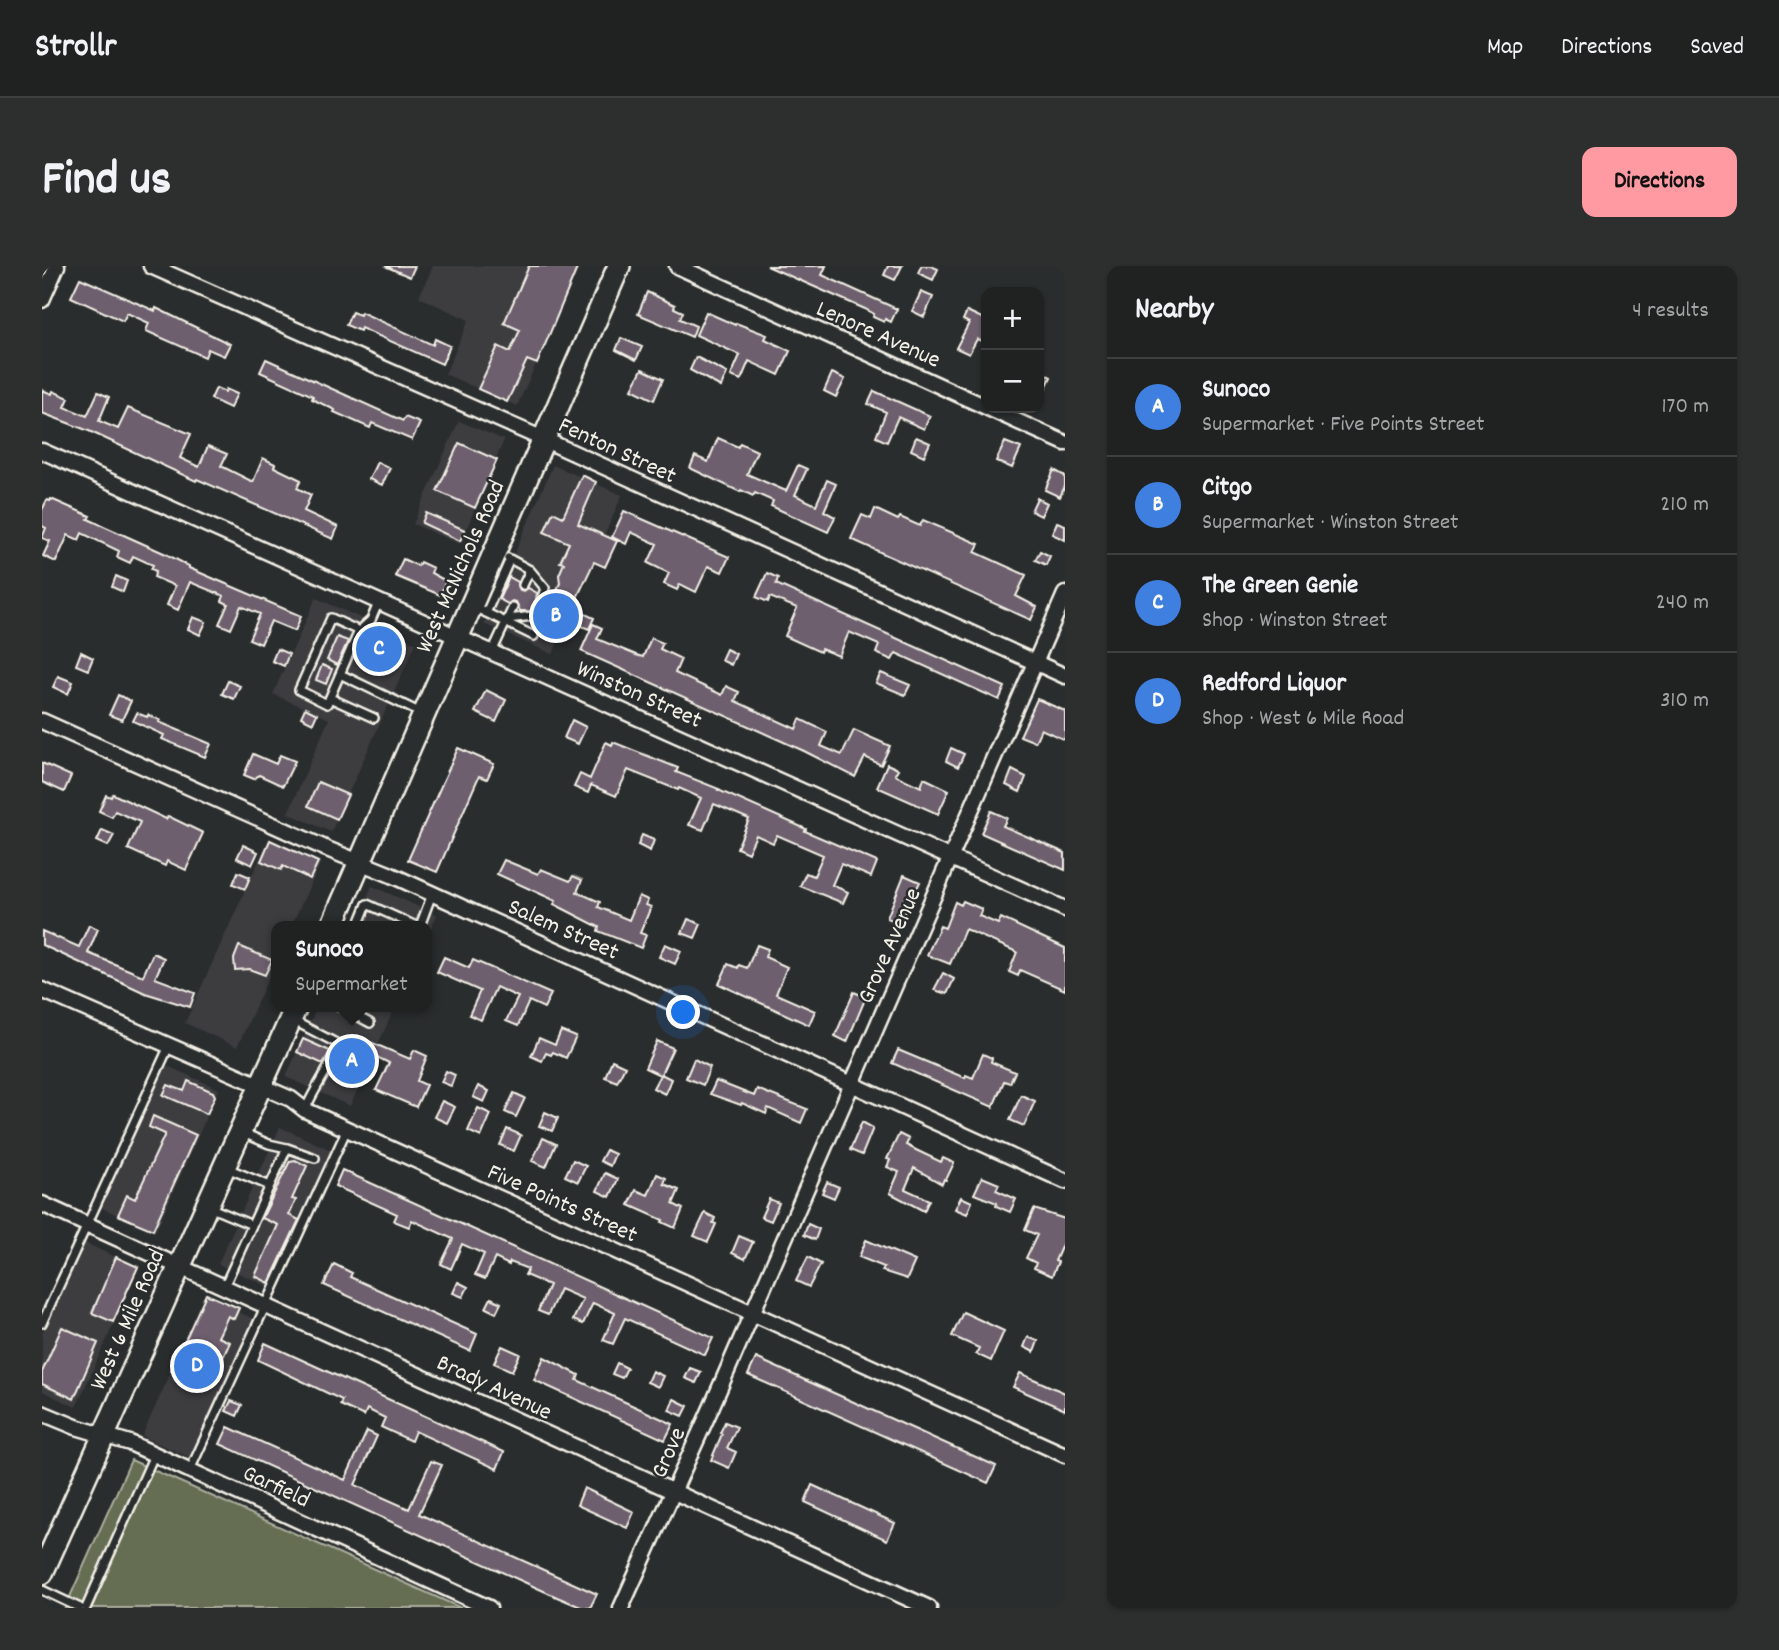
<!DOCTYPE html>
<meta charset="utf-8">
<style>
:root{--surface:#202222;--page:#2d2f2f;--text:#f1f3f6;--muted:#a2a4a5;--line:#3d3f40;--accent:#ff9aa2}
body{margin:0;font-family:Dekko,sans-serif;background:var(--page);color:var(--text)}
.controls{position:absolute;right:21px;top:21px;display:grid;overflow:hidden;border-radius:14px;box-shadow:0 2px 5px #0004}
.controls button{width:63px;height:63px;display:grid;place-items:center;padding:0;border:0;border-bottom:2px solid var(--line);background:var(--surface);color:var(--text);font:35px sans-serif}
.you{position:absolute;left:642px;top:747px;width:24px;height:24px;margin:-18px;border:5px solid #fff;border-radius:50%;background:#1a73e8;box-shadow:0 0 0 10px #1a73e833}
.badge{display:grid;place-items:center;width:46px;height:46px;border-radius:50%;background:var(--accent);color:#fff;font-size:23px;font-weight:700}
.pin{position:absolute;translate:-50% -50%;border:4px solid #fff;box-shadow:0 2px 7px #0006}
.popup{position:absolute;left:229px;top:655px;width:161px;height:91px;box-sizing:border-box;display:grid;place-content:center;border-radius:14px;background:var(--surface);filter:drop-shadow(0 2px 5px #0005);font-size:23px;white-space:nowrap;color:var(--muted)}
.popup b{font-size:26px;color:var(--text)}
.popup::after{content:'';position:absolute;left:50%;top:100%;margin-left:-14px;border:14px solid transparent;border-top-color:var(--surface)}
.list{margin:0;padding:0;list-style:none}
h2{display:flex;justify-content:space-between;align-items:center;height:91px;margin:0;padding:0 28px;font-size:30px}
h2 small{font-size:23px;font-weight:400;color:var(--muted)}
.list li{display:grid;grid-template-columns:46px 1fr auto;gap:21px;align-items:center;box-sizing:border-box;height:98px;padding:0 28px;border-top:2px solid var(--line)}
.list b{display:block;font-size:26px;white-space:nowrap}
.list p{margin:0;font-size:23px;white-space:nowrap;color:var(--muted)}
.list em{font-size:23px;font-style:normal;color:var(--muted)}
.map{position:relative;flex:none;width:1023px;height:1342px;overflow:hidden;border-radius:14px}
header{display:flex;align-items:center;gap:42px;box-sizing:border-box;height:98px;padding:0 35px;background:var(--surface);border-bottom:2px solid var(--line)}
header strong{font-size:33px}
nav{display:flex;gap:38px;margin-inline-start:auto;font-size:24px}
.intro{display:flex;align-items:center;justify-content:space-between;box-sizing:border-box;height:168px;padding:0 42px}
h1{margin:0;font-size:49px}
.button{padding:18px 32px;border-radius:14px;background:var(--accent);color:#111;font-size:24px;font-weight:700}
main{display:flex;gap:42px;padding:0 42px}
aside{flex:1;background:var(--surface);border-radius:14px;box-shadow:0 2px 5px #0004}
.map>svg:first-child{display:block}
.built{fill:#3e3c41}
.green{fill:#656d53;stroke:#acaf9e;stroke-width:2}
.building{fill:#6d5f6d;stroke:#f4f1e8;stroke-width:2}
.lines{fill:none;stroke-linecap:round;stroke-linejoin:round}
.lane-casing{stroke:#f4f1e8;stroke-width:12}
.street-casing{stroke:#f4f1e8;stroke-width:19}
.secondary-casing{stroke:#f4f1e8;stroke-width:26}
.lane{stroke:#2a2d2e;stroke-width:7}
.street{stroke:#2a2d2e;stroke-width:14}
.secondary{stroke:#2a2d2e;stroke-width:21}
.labels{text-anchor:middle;stroke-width:5;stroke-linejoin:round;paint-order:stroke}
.street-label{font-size:24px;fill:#f4f1e8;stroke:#2a2d2e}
</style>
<header>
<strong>Strollr</strong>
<nav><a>Map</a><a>Directions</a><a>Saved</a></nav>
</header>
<div class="intro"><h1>Find us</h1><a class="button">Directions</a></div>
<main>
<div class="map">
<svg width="1023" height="1342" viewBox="0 0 1023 1342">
<rect width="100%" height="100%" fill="#2a2d2e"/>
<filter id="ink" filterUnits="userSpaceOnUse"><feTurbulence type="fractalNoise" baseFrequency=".0143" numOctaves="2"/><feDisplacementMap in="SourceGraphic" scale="14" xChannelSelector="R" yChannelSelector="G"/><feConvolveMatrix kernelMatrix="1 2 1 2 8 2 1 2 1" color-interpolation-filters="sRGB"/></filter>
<g filter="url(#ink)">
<path class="built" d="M391,0H538L475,140L403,108L427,54L377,31Z
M417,155L462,174L418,278L371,258Z
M511,199L580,229L511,388L442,358Z
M274,332L374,377L289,566L246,547L287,453L231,428Z
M227,572L279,596L249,660H235V693L195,781L143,757Z
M330,620L395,649L385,670V660H312Z
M275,741H353L308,840L244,811Z
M123,799L177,823L113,966L60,942Z
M238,861L291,885L230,1022L176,998Z
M41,976L97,1002L34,1141L0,1125V1068Z
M163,1031L214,1054L151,1193L100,1170Z"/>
<path class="green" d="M89,1194L419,1342H23Z"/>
<path class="building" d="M343,0H373L368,11Z
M487,0H536L495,98L485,94L465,136L436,123L456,80L468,86L478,64L462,57Z
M725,0H784L780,9L855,43L849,56L843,53L842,56L831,51L832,48L823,43Z
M846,0H860L853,14L842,9Z
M879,0H889L896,3L891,14L876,7Z
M38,12L113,45L114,42L188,78L182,90L166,83L163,91L104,65L107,57L85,47L81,55L29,31Z
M605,26L633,39L632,42L641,46L638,53L654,60L650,71L596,48Z
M879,26L891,31L882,51L870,45Z
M925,45L944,54V77L935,73L927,88L914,82L927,57L921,54Z
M310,46L318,49L319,46L391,79L393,73L408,80L400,98L319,62L318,65L304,59Z
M664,46L693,59L694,57L725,69L723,73L748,85L737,109L707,95L699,114L689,110L698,89L654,69Z
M579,72L600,81L594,94L574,84Z
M654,91L685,107L679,121L648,104Z
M224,93L361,155L363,151L378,157L370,174L330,157L328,162L292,146L293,144L270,133L271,130L218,106Z
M600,103L621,113L612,134L590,123Z
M997,105L1009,111L997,137Z
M790,107L803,113L794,131L782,125Z
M174,122L183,126L184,123L195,128L188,142L169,133Z
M0,124L10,128L11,125L27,132L23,141L45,150L56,126L67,131L57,155L76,163L86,142L149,168L138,192L157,201L166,180L185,188L179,200L211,216L221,192L233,198L232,201L259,214L255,222L269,229L262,245L296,261L291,273L155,213L154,215L47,165L0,147Z
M832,125L888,150L882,163L856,151L845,176L834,171L844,146L826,138Z
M874,171L888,177L882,190L869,184Z
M676,172L696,181L698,177L715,185L705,208L737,222L744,225L756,199L765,203L753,229L774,239L785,214L794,218L782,245L793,251L786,266L729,240L731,235L713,227L711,230L699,224L698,226L648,202L653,190L666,196Z
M963,176L979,182L970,202L954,195Z
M417,177L455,194L433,242L395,225Z
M335,196L348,202L340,219L327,213Z
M1012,204L1023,210V220L1018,231L1003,224Z
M540,209L554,216L536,258L575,275L563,301L552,296L530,342L552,352L547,363L525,354L519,368L499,359L500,356L496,353L497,349L494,345H478L474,336L470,335L466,338L457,333L467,311L476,316L478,324L482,325L486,322L495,327L494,333L498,338L504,337L506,333L510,335L518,317L517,309L522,297L518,296L527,277L502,266L511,246L521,251Z
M995,232L1005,237L999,250L989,245Z
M9,233L48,250L46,253L124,288L147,300V302L259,350L253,365L229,355L219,378L207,373L218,348L199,340L189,363L177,358L186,338L180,335L182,330L148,316L136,344L125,339L133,320L112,311L114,305L109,303L111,299L91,290L88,297L75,291L77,285L40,267L37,274L26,269L14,296L1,290L8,275L0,272L4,262L0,260V244L5,234L8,235Z
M833,243L856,254L858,251L878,260L881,254L937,278L933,286L984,309L974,330L995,341L989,354L809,273L820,249L829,253Z
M582,245L687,291L680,306L666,300L654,326L638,318L635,324L622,318L627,307L606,297L615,278L589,266L584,278L570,271Z
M384,247L423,264L418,275L380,257Z
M1015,256L1023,259V274L1010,268Z
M998,285L1008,290L1004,299L993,294Z
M361,293L376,300L378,296L391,302L389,307L404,315L398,329L353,310Z
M725,307L736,312L734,318L963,421L957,434L854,387L850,394L834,387L837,379L807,366L797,390L779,383L778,386L743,370L755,342L728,331L726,336L714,331Z
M74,310L85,315L81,326L70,321Z
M151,351L164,356L158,369L146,363Z
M551,358L560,362L555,373L594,389L601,391L609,372L621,377L618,383L639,393L633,407L680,429L684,420L697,426L693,435L754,463L758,453L785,466L779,480L800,489L812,464L848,480L839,499L823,491L813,511L762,485L539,385Z
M333,359L359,369L345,401L319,390Z
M295,371L306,375L295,399L285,394Z
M235,383L247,388L242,400L230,395Z
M684,383L694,388L689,399L679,394Z
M39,386L51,392L46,404L34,399Z
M280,399L290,403L284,418L274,414Z
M839,407L868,419L863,429L834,417Z
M16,410L31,416L26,428L11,421Z
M186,415L198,420L192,433L180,428Z
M444,424L464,434L454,456L433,446Z
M76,429L89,435L80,454L67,449Z
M995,433L1023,445V474L999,463L993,476L978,470Z
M263,442L275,448L271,457L259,451Z
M95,447L105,451L106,449L118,454L117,456L169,478L163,491L120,473L122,469L91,455Z
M530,454L544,461L536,478L522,472Z
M564,476L570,479L571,476L636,502L634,506L677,523L676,524L764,563L763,565L835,596L829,611L799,598L790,619L806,626L801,637L758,620L764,607L772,610L781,589L735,569L731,577L714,569L706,587L695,582L707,553L672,538L661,564L647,559L659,532L637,522L636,524L586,504L574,530L549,519L546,527L532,521L538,508L548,513Z
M416,482L452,498L445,513L437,510L395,606L366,594Z
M909,482L922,488L916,501L904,495Z
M211,488L234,498L238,489L253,495L241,520L217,509L212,513L202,509Z
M0,497L29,510L22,526L0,516Z
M845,498L856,503L853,508L855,510L879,521L882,512L907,524L896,548L835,521Z
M970,504L984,511L978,526L964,519Z
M276,516L306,529L295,553L266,540Z
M71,528L124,553L126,550L161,567L144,604L125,595L123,600L86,583L98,556L73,545L70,551L57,545L64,529L69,531Z
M949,545L965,552L961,560L1023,587V604L939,567Z
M60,564L72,569L66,580L55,575Z
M600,569L612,574L608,585L596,579Z
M228,574L276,596L268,613L241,600L239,604L219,595Z
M201,579L216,586L210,599L195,592Z
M462,594L496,608L499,603L528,615L531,610L540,614L535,626L558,636L556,641L587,654L597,630L606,634L604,639L609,641L598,667L604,669L599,682L556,665L557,661L512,638L514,635L455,608Z
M196,606L208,611L203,623L191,618Z
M862,609L878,616L858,657L845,652Z
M921,635L940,643L937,650L956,658L959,652L1023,682V724L978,704L976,710L967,706L975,686L923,663L908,698L885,689L898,660L903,662L913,636L919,639Z
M646,653L659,658L653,672L640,667Z
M47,659L56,663L46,687L70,697L101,710L111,687L122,692L113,712L153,727L148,741L103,727L0,679V665L37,681Z
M623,678L639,685L633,698L617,691Z
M715,679L726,683L723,691L745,701L734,728L773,745L767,759L677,718L686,698L696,702L697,699L705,702Z
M197,680L230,694L223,709L207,703L193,704L192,693Z
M402,691L427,702L431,694L509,728L502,742L487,735L476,760L464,755L476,731L454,721L439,754L427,749L438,725L395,706Z
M901,707L912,713L905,728L892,724Z
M812,726L824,731L805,776L793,770Z
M519,765L534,771L524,792L511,786L509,789L504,787L500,795L489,790L497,772L513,779Z
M314,770L368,793L372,784L385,790L375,815L384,819L374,841L334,824L347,797L325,786L314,810L293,801L299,790L304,792Z
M261,773L288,785L281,798L255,786Z
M615,775L631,782L619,808L629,813L623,828L611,822L618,809L603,802Z
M856,784L923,812L924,809L931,812L941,788L950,792L949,796L973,806L968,817L962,815L951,841L850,797Z
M652,793L668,801L661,819L644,812Z
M570,794L583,800L575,816L563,811Z
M404,805L413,809L409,820L399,816Z
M146,815L171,826L173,830L165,848L121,829L126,819L142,825Z
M674,815L712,830L715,823L765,843L759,857L726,842L724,848L700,837L699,839L668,828Z
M436,820L447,825L442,836L431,831Z
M472,827L483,832L474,851L463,846Z
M979,829L993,835L982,860L968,854Z
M400,835L413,841L405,857L392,851Z
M436,842L449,848L439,871L426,865Z
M503,846L516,852L510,865L497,860Z
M111,850L154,869L111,964L76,949L85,929L93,933L123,868L107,861Z
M820,856L831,862L820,889L808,884Z
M465,863L479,869L472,885L458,879Z
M857,868L867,873L864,879L876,885L899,896L901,892L912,897L904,914L902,913L900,918L872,902L863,923L887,934L882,945L848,927L857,906L845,901L848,894L845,893Z
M501,872L514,878L504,901L490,895Z
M564,884L573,888L568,900L558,895Z
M253,894L265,900L250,933L254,934L247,949L257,954L227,1017L213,1010L236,959L220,952L248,895Z
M531,894L544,900L536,916L523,910Z
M300,904L671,1072L663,1089L583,1052L571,1078L561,1074L573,1047L551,1037L541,1058L531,1054L541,1033L518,1023L506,1049L496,1045L507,1019L483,1009L486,1003L468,996L467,999L453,992L443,1013L433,1009L442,988L420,978L409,1003L399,998L411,973L370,954L367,961L352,955L355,948L293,920Z
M563,907L576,913L568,931L555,925Z
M615,908L624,912L622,918L637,924L631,938L641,943L633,962L620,956L621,954L587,939L594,924L606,929Z
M940,911L957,918L954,924L974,933L968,946L954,940L955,937L932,928Z
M785,916L797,921L792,932L780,927Z
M919,931L930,936L925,948L913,943Z
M727,933L737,937L729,955L719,951Z
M992,943L1023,953V972L1013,995L1016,996L1010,1010L992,1002L994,997L984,992L995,969L983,964Z
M663,947L673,952L671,957L674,958L666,976L652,970Z
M766,958L777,963L773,974L762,969Z
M697,970L711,976L703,993L690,987Z
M824,974L873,995L865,1013L840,1005L842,1001L817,991Z
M74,991L96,1001L71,1056L50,1047Z
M766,991L779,998L767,1021L754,1015Z
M292,998L310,1007L308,1011L435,1068L428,1085L282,1019Z
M416,1016L426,1021L421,1031L411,1027Z
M164,1028L197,1042L192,1053L186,1050L176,1071L188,1076L167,1122L129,1105Z
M449,1032L459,1037L454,1047L444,1042Z
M921,1046L962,1065L949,1095L934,1088L937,1082L910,1070Z
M20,1061L56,1077L32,1133L0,1118V1106Z
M986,1071L996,1075L992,1086L982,1081Z
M223,1077L462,1186L455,1203L373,1165L369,1175L339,1161L343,1152L325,1143L322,1150L298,1139L300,1134L216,1094Z
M460,1080L478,1088L470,1105L452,1097Z
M502,1091L537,1109L535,1114L631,1158L623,1174L492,1114Z
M714,1092L954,1200L946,1217L706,1109Z
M575,1097L585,1102L580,1112L570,1108Z
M648,1102L659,1106L654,1117L643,1112Z
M610,1105L621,1110L616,1121L605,1116Z
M978,1107L1023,1127V1144L971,1121Z
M632,1133L646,1140L641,1150L627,1144Z
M189,1135L200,1139L195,1150L184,1145Z
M683,1156L695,1161L685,1182L694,1186L687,1202L669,1194L680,1168L678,1167Z
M186,1161L303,1214L325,1165L335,1170L313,1219L367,1243L389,1195L400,1199L377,1248L555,1328L548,1342H541L515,1331L178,1178Z
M770,1219L853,1257L845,1274L763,1236Z
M542,1222L592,1246L585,1262L535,1239Z"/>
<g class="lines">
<g class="lane-casing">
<path id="lane" d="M466,292L488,304L481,319
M488,304L503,322L500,332
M430,340L492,370
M444,347L468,293
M466,353L491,350
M317,365L329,354L337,335
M450,386L471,341
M298,408L317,365L289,352L257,424L285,438L298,408L381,448
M288,432L332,452
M316,660L325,638L374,660
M378,660L390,628
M298,741L328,757
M252,755L298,779C288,801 273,821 263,844
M245,882L273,892
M185,902L228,920
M167,941L210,959
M182,1021L245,882L227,878L199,866
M0,1057L127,780
M148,1204L305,863
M0,1324L38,1342
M44,1342L112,1189"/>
</g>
<g class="street-casing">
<path id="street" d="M109,0L501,173L1023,410
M635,0L944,141
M0,34L15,0
M946,142L1023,177
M0,185L1023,643
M0,455L285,583L347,608L1023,915
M0,724L249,833L263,844L1023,1189
M0,938L887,1342
M0,1147L34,1161L88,1177L447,1342
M579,1342L669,1142L1023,328"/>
</g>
<g class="secondary-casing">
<path id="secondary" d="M290,660L577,0
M0,1307L254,741"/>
</g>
<use href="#lane" class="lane"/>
<use href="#street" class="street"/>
<use href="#secondary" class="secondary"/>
</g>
</g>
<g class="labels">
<g class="street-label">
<text transform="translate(837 67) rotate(24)" y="8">Lenore Avenue</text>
<text transform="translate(576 183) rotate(25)" y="8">Fenton Street</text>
<text transform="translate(417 300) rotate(-66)" y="8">West McNichols Road</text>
<text transform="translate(598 427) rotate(24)" y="8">Winston Street</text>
<text transform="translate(522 662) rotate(24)" y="8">Salem Street</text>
<text transform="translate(846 679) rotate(-66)" y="8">Grove Avenue</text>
<text transform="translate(521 936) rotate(24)" y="8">Five Points Street</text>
<text transform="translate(84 1053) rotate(-66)" y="8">West 6 Mile Road</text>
<text transform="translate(453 1120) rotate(25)" y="8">Brady Avenue</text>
<text transform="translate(625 1186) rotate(-66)" y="8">Grove</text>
<text transform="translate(235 1219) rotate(25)" y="8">Garfield</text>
</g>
</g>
</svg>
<div class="controls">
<button>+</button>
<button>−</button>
</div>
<div class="you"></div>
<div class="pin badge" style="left:310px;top:795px;background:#3f7fe0">A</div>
<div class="popup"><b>Sunoco</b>Supermarket</div>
<div class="pin badge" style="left:514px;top:350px;background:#3f7fe0">B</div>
<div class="pin badge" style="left:337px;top:383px;background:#3f7fe0">C</div>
<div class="pin badge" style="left:155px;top:1100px;background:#3f7fe0">D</div>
</div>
<aside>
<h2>Nearby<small>4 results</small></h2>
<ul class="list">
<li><span class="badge" style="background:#3f7fe0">A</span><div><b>Sunoco</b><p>Supermarket · Five Points Street</p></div><em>170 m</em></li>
<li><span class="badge" style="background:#3f7fe0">B</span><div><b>Citgo</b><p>Supermarket · Winston Street</p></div><em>210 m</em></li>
<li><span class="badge" style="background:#3f7fe0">C</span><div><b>The Green Genie</b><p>Shop · Winston Street</p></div><em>240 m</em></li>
<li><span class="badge" style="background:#3f7fe0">D</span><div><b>Redford Liquor</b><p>Shop · West 6 Mile Road</p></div><em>310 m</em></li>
</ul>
</aside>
</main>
